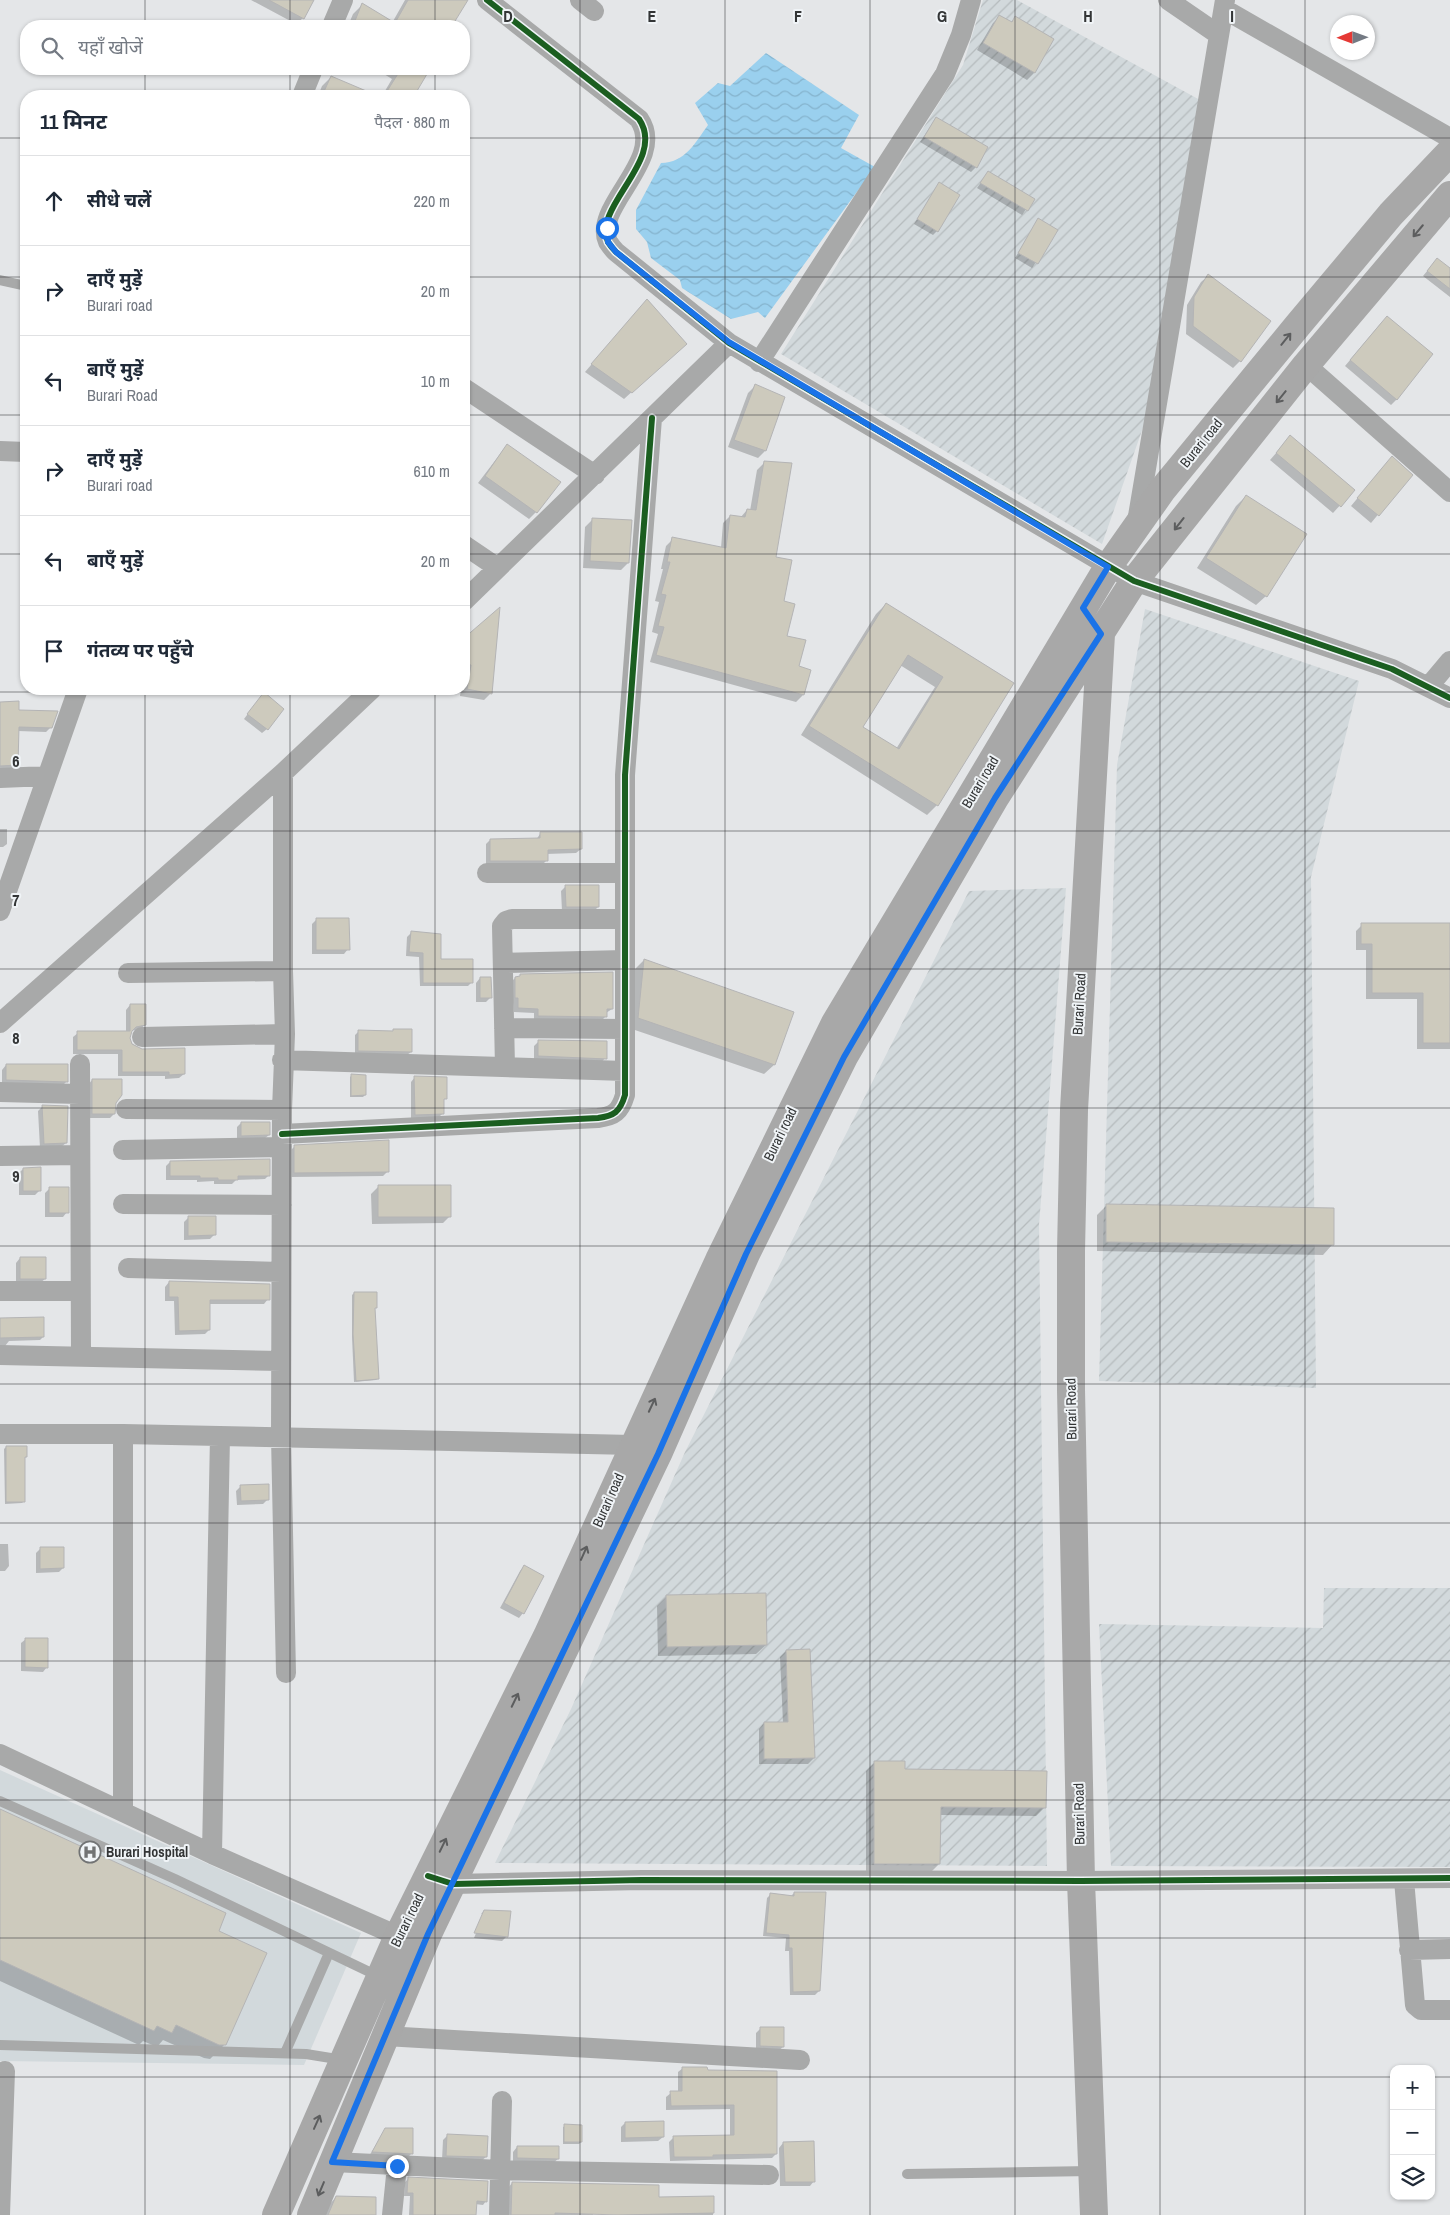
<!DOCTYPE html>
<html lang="hi">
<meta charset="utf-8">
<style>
:root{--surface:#fff;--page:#f2f2f3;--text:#1f2937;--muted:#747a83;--line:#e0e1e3}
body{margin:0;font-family:"Archivo Narrow","Noto Sans Devanagari",sans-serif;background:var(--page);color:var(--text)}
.controls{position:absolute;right:15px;bottom:15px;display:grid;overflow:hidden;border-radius:10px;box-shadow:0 1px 4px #0004}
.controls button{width:45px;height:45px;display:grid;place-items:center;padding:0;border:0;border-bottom:1px solid var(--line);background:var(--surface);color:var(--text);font:25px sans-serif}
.compass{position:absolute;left:1330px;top:15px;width:45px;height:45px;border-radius:50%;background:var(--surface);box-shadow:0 1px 4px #0004;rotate:269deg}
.stop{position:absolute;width:15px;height:15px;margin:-11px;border:4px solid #1a73e8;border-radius:50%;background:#fff}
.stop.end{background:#1a73e8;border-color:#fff;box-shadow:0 1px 5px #0008}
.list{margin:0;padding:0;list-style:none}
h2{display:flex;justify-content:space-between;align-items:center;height:65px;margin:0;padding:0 20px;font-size:21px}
h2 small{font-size:16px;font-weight:400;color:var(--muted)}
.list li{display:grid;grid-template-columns:32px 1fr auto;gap:15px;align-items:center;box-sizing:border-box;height:90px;padding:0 20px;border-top:1px solid var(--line)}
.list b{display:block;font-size:19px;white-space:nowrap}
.list p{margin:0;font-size:16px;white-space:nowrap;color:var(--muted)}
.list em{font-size:16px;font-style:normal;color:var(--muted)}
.icon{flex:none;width:28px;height:28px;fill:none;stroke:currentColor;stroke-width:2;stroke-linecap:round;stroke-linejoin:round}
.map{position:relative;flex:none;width:1450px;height:2215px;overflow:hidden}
.search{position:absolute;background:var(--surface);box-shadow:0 1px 4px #0004;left:20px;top:20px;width:450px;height:55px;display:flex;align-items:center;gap:12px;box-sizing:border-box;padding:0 18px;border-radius:20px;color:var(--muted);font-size:19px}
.panel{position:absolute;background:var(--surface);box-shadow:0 1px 4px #0004;left:20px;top:90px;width:450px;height:605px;border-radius:20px}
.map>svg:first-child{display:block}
.built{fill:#d2d9dc}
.industrial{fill:url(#industrial-furrows)}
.water{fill:url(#water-waves)}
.shadow{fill:#0003;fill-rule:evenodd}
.building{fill:#cdcabd;stroke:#b4b4b5;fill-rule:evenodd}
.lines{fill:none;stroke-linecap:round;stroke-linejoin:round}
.lane{stroke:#a8a9a9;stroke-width:10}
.street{stroke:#a8a9a9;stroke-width:20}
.secondary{stroke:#a8a8a8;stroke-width:28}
.cycleway-casing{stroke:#f0f4f7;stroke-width:9}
.cycleway{stroke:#1b5e20;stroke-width:6}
.oneway{stroke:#5c5d5e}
.route{stroke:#1a73e8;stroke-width:6}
.grid{fill:none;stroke:#333536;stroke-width:1;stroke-opacity:0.55}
.labels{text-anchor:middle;stroke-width:4;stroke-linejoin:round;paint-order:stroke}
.street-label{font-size:14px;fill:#333536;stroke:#f0f4f7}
.poi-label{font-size:14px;font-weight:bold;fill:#333536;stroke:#f0f4f7;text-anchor:start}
.grid-label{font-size:16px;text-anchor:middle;font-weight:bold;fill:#333536;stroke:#f0f4f7;stroke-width:4;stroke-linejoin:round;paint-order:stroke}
</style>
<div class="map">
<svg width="1450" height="2215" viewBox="0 0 1450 2215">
<defs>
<pattern id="industrial-furrows" width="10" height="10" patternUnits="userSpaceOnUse" patternTransform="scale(1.25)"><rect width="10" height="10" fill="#d2d9dc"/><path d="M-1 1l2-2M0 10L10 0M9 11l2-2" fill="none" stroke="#b5bbbd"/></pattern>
<pattern id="water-waves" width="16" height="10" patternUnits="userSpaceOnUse" patternTransform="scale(1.25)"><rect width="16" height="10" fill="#9ad0ee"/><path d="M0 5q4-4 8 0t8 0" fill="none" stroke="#85b3cd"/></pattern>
</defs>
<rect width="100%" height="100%" fill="#e4e6e8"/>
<path class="built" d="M0,1770L361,1933L304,2065L0,2061Z"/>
<path class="industrial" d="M983,0H1017L1200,100L1145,422L1102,544L781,354L963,65Z
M1145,609L1359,681L1311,877L1316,1388L1099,1381L1117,765Z
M1066,888L1039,1225L1047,1866L495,1863L571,1709L685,1452L969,891Z
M1324,1588H1450V1867L1111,1866L1099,1624L1323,1628Z"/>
<path class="water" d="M766,53L859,115L841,148L875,167L765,318L758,312L731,319L682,288L680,280L651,258L647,242L636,229V210L661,163C685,163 695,143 708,125L695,103L718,83L730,86Z"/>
<path class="shadow" d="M251,0H312L303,18L296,24Z
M405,0H456L464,4L451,26H348L353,14L362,5L392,23Z
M1000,16L1011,22L1016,17L1053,39L1034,73L1027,80L977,50L993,23Z
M376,69H428L412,96H382L392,79Z
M331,77L375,96H318L322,86Z
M936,118L976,167L971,172L920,142Z
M988,173L1033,199L1022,215L977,188Z
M939,184L937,231L933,235L914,224Z
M1038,220L1056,231L1032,268L1015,258Z
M1437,259L1450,269V297L1423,276Z
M1208,276L1240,361L1233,368L1186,334L1187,305L1201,282Z
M640,308L678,350L624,399L585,372Z
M1381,323L1397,399L1391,405L1345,366Z
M755,386L783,398L765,451L758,458L728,447L748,393Z
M1284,444L1354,490L1333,513L1270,460Z
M507,445L536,512L529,519L478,483Z
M764,463L786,637L797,667L810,671L803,695L796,702L650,662L658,634L652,632L659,602L655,601L663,569H661L666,546L673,539L721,548L723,523L730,516L740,518L747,510L750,511L757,470Z
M1385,465L1411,475L1371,523L1351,506Z
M1246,496L1266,596L1256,605L1197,568L1236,506Z
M592,520L628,563L621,570L583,568L585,527Z
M886,604L1012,684L937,805L927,815L801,735L876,614ZM900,665L935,687L896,749L862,727Z
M499,610L491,693L484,700L460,696L461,689H464V640Z
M259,699L267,729L262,733L244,719Z
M0,704L51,727L46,732L18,731L17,765L13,769L0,770Z
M0,829H7V844L3,847H0Z
M540,834L581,849L576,853L546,854V861L542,865H486V844L490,840H536Z
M566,886L598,907L594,911H562L561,891Z
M316,920L348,949L344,954H312V924Z
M1450,924V1049H1417V999H1366V950H1356V931L1362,925Z
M411,933L440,960L472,982L468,986H420L419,957L406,956L407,937Z
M644,960L792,1012L774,1065L764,1074L629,1028L635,969Z
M480,978L490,998L486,1002H476V983Z
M515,978L612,1009L606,1013V1016L601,1021L534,1020V1013L514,1012L511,982Z
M130,1005L145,1025L140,1029L131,1031L129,1037L131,1043L184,1074L179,1078L165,1079V1076H118V1054H73V1037L78,1033L126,1032V1010Z
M394,1030L411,1052L407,1055L355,1054V1035L358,1032H391Z
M539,1041L605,1058L601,1063L534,1060V1046Z
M6,1065L67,1081L62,1086L2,1084V1070Z
M352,1075L365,1095L363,1097H350V1077Z
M415,1077L445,1098L443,1101V1113L438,1118L411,1119V1082Z
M92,1080L114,1103V1114L110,1118H88V1085Z
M43,1106L66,1143L61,1147L40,1148L38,1111Z
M241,1123L269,1135L264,1139L237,1140V1127Z
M294,1147L388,1171L383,1176L290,1177V1151Z
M170,1162L269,1175L265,1179L236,1180L232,1184H214V1181L197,1182V1180H166V1166Z
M23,1169L40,1190L35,1195H19V1173Z
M378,1187L450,1216L443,1223L372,1224L371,1194Z
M50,1188L67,1212L63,1217H45V1193Z
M1107,1205L1332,1245L1323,1255L1097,1251V1215Z
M188,1218L214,1235L210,1239L184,1240V1222Z
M20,1258L45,1279L40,1283H16V1263Z
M169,1282L268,1299L264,1304H209V1330L205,1334L175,1335L174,1301H165V1287Z
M354,1293L374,1309L378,1378L376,1380L354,1382L352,1337V1295Z
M0,1319L43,1337L40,1340L9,1341L5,1346H0Z
M6,1447L26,1457L23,1459L24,1501L22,1503L5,1504L4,1449Z
M241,1486L268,1499L263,1504L237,1505L236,1491Z
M0,1544H8L9,1566L5,1571H0Z
M40,1549L63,1568L59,1572L36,1573V1553Z
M524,1566L523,1613L519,1618L500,1608L520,1571Z
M667,1596L766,1645L756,1654L658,1656L657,1606Z
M26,1639L47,1667L43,1672L21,1671V1643Z
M786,1651L814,1758L808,1764H759V1729L764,1723H783L780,1657Z
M875,1762L904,1770L1045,1807L1036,1816L940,1815L939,1864L930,1873H866V1771Z
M0,1811L217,1931L225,2044L210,2059L204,2058L163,2040L157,2047L143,2041L139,2045L0,1981Z
M794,1893L825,1894L819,1991L815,1995H790L789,1951H785L786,1938L763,1936L767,1898L771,1894L791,1896Z
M484,1911L507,1936L502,1941L474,1938L484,1914H481Z
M761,2028L783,2047L778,2051L756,2050V2033Z
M683,2068L706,2071L776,2154L772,2158L670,2161L669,2142L674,2137L730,2136V2109L666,2110V2097L671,2093H678V2072Z
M625,2123L663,2137L658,2141L621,2142V2127Z
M565,2126L581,2142L579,2144H563V2127Z
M386,2129L412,2153L407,2158L369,2156Z
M447,2136L486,2157L481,2161L442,2160L443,2140Z
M783,2143L814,2181L810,2186H780L779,2148Z
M517,2147L558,2159L553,2163L513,2162V2152Z
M408,2179L486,2201L483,2205L475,2204L474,2215H409L410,2196H404L405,2182Z
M512,2183L593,2185V2215H507L508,2188Z
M617,2190L658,2198L713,2197V2215H618Z
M336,2197L375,2215H325L329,2205Z"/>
<path class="building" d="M269,0H314L304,19Z
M408,0H468L452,26H353L362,3L395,23Z
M999,15L1012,22L1015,16L1054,39L1035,73L983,43Z
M401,69H430L414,96H384Z
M331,76L378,96H322Z
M936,117L988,147L977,168L924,137Z
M988,171L1035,199L1028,211L980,183Z
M939,182L960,195L938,232L917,219Z
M1038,218L1058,230L1038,264L1018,253Z
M1437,258L1450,268V289L1427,271Z
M1208,274L1271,321L1241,362L1193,326L1194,297Z
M647,299L687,344L632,393L591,364Z
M1387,316L1433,354L1397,400L1350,360Z
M755,384L785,397L766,451L734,440Z
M1290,435L1355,490L1341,507L1276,453Z
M507,444L561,482L537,513L485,476Z
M1392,456L1413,475L1379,516L1357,498Z
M764,461L792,463L776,557L792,560L784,601L795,604L787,636L806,640L799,666L811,670L804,695L656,655L664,627L658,626L666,595L661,594L670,562H667L672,537L726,548L730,515L745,517L747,509L756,510Z
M1246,495L1307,534L1267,597L1206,558Z
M592,518L632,520L629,563L590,561Z
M886,603L1014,683L938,806L809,726ZM908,655L943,677L899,749L863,727Z
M500,607L492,694L467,689L471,665L464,664V638Z
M264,692L284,709L268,730L247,714Z
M19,701V710L58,711L52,728L19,727L18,765L0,766V702Z
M540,832H582V849L548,850V861H490V839L540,838Z
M565,885H599V907H566Z
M316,918H349L350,950H316Z
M1361,923H1450V1043H1423V993H1372V944H1361Z
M411,931L441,934V959H473V983H423V953L409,952Z
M644,959L794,1012L775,1065L638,1018Z
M613,972V1009H607V1017L538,1016V1009L518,1008V998H515V977L520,976V974Z
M480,977H491L492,998H480Z
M130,1004H146V1025L136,1027L132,1031L130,1038L132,1044L142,1049L185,1048V1074L169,1075V1072H122V1050H77V1031H130Z
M393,1029H412V1052L358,1051V1030L393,1031Z
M538,1040L607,1041V1059L538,1056Z
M6,1064H68V1082L6,1080Z
M351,1074L366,1075V1095L351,1096Z
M414,1076L447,1077V1099H444V1114L415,1115Z
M92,1079H122V1095L116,1103L115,1114H92Z
M42,1105L68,1106L67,1143L44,1144Z
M241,1122H270V1135L241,1136Z
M389,1140V1172L294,1173V1145Z
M270,1159V1176H238V1180H218V1178H200V1176H170V1161Z
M41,1167V1191H23V1168Z
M378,1185H451V1217H378Z
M49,1187H69V1213H49Z
M1106,1204L1334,1208V1245L1106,1242Z
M188,1216H216V1235L188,1236Z
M20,1257H46V1279H20Z
M169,1281L270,1284V1300H210V1330L179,1331L178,1297H169Z
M354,1292H377V1308H375L379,1379L356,1381L353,1334Z
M44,1317V1337L0,1338V1318Z
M6,1446H27V1457H25V1502H6Z
M269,1484V1500L241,1501L240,1485Z
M40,1547H64V1568L40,1569Z
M524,1565L544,1576L524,1614L504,1603Z
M766,1593L767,1645L667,1647L666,1595Z
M25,1638H48V1668L25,1667Z
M810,1649L815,1758L764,1759V1722H788L786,1650Z
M874,1761H905V1769L1047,1771L1046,1808L941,1807L940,1864H874Z
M0,1809L226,1913L219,1931L267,1953L226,2045H219L176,2025L172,2033L157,2026L154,2031L0,1960Z
M794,1892H826L820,1991L793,1992L792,1948H789V1935L766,1933L770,1893L794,1896Z
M484,1910L511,1911L508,1937L474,1933Z
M760,2027H784V2047L760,2046Z
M682,2067H707L708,2070L777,2071V2154L713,2155V2157H674L673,2136L734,2135V2105L671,2106L670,2091H682Z
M664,2121V2137L625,2138V2122Z
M564,2124L582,2125V2142H564Z
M385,2128H413V2154L372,2152Z
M447,2134L488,2136L487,2157L446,2156Z
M814,2141L815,2182H785L783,2142Z
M517,2146H559V2159L517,2158Z
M408,2177L488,2181L487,2202L477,2201L476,2215H413V2193H407Z
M512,2182L659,2185V2197L714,2196V2213L618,2215L555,2213V2215H511Z
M336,2196L376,2197V2215H328Z"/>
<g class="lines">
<path class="lane" d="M0,280L26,286
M0,1801L175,1879L380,1977
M0,2045L306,2054L343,2060
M285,2053L329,1953
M907,2174L1091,2171"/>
<path class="street" d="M487,0L639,119C667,160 592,206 608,242C610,245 613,249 616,252L729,343L1134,581L1392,669L1450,698
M580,0L594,11
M1168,0L1219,35
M1224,9L1450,138
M332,26L343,0
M302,96L313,69
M759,362L945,74L961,35L971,0
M1306,365L1450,492
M464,388L595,475
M0,451L26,452
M1137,522L1225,0
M464,545L498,568
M464,601L729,343
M1429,686L1450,661
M283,773V971L285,1034L282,1110L281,1437L286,1673
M0,778L47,776
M487,873H625
M0,911L78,689
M503,963L625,960
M128,973L283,971
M0,1023L283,773L372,689
M504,1028L625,1029
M142,1037L285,1034
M282,1060L625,1071
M80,1064L81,1356
M505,1067L502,926L506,921L512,919H625
M0,1092L79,1094
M126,1109L282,1110
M282,1134L598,1118C614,1116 620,1112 625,1095V775L652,418
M123,1150L282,1147
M0,1156L80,1155
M123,1204L282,1205
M128,1268L281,1272
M0,1291H80
M0,1355L281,1361
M0,1434H123
M0,1754L212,1854L398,1936
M123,1811V1434L633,1445L646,1450
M212,1854L220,1436
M440,1880L453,1884L642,1880L1081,1881L1450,1878
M1404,1880L1415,2005L1421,2010H1450
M1409,1950L1450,1949
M385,2036L800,2060
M333,2162L500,2170L769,2175
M0,2215L5,2071
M392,2215L397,2166
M499,2215L502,2101"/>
<path class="secondary" d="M276,2215L398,1936L547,1636L719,1260L835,1023L1108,567L1163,489L1298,325L1391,214L1450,152
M311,2215L428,1934L658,1454L746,1254L844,1057L995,798L1134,581L1306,365L1450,195
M1094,2215L1081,1881L1071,1390V1251L1074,1110L1101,634"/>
<g class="cycleway-casing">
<path id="cycleway" d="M487,0L639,119C667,160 592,206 608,242C610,245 613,249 616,252L729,343L1134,581L1392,669L1450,698
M282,1134L598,1118C614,1116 620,1112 625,1095V775L652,418
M428,1876L453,1884L642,1880L1081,1881L1450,1878"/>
</g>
<use href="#cycleway" class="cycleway"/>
</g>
<defs><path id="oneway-shaft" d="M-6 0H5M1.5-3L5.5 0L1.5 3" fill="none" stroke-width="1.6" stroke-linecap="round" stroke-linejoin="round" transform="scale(1.25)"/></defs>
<g class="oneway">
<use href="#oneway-shaft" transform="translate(1418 231) rotate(130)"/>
<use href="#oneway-shaft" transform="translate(1286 339) rotate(-51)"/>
<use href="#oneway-shaft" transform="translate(1281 397) rotate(129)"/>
<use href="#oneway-shaft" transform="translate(1179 524) rotate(128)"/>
<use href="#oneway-shaft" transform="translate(652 1405) rotate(-65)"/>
<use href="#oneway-shaft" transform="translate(584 1553) rotate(-66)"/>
<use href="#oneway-shaft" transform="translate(515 1700) rotate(-64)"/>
<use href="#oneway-shaft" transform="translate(443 1845) rotate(-64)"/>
<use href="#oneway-shaft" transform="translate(317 2122) rotate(-66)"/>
<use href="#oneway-shaft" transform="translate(321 2189) rotate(113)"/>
</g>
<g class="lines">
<path class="route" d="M397,2166L332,2162L428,1934L658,1454L746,1254L844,1057L995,798L1101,634L1083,608L1108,567L729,342L616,252L608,242L607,228"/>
</g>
<path class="grid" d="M145,0V26M290,0V26M435,0V26M580,0V2215M725,0V2215M870,0V2215M1015,0V2215M1160,0V2215M1305,0V2215M145,69V96M290,69V96M435,69V96M0,138H26M464,138H1450M0,277H26M464,277H1450M0,415H26M464,415H1450M0,554H26M464,554H1450M145,689V2215M290,689V2215M435,689V2215M0,692H1450M0,831H1450M0,969H1450M0,1108H1450M0,1246H1450M0,1384H1450M0,1523H1450M0,1661H1450M0,1800H1450M0,1938H1450M0,2077H1394M1431,2077H1450"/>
<defs>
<g id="hospital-ring" transform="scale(1.125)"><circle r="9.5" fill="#f0f4f7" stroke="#717374" stroke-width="1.5"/><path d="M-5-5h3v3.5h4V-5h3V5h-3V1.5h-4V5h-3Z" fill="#717374"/></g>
</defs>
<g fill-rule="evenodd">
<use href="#hospital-ring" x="90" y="1852"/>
</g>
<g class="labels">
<g class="street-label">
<text transform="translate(1201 443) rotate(-51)" y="5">Burari road</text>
<text transform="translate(980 782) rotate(-59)" y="5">Burari road</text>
<text transform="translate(1079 1004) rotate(-87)" y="5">Burari Road</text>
<text transform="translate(780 1134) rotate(-64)" y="5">Burari road</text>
<text transform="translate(1071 1409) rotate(-91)" y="5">Burari Road</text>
<text transform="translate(608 1500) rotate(-66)" y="5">Burari road</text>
<text transform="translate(1079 1814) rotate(-91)" y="5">Burari Road</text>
<text transform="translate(407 1920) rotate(-64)" y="5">Burari road</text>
</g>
<g class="poi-label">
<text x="106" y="1857">Burari Hospital</text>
</g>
</g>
<g class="grid-label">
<text x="508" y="22">D</text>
<text x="652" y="22">E</text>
<text x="798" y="22">F</text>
<text x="942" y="22">G</text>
<text x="1088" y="22">H</text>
<text x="1232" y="22">I</text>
<text x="16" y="767">6</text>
<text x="16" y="906">7</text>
<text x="16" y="1044">8</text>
<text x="16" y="1182">9</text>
</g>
</svg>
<div class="controls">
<button>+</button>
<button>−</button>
<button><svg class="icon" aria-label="layers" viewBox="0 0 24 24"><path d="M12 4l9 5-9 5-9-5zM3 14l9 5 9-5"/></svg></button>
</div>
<svg class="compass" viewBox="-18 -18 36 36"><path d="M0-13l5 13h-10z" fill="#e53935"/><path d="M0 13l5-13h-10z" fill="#747a83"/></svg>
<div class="stop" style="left:607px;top:228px"></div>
<div class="stop end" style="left:397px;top:2166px"></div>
<div class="search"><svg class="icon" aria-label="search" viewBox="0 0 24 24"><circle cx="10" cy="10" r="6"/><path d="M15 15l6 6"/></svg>यहाँ खोजें</div>
<section class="panel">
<h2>11 मिनट<small>पैदल · 880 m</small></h2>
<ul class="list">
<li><svg class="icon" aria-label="ahead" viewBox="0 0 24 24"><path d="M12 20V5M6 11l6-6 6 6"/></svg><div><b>सीधे चलें</b></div><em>220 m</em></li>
<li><svg class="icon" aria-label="right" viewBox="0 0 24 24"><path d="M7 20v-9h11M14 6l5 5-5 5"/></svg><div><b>दाएँ मुड़ें</b><p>Burari road</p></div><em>20 m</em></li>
<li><svg class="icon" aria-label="left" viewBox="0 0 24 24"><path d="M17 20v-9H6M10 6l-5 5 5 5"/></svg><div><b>बाएँ मुड़ें</b><p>Burari Road</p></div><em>10 m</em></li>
<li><svg class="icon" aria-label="right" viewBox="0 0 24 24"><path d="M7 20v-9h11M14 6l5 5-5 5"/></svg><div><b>दाएँ मुड़ें</b><p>Burari road</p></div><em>610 m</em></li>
<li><svg class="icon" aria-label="left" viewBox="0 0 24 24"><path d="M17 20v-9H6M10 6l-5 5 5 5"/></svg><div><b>बाएँ मुड़ें</b></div><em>20 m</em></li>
<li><svg class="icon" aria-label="arrive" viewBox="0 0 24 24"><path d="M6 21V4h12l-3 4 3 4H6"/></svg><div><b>गंतव्य पर पहुँचे</b></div></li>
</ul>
</section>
</div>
